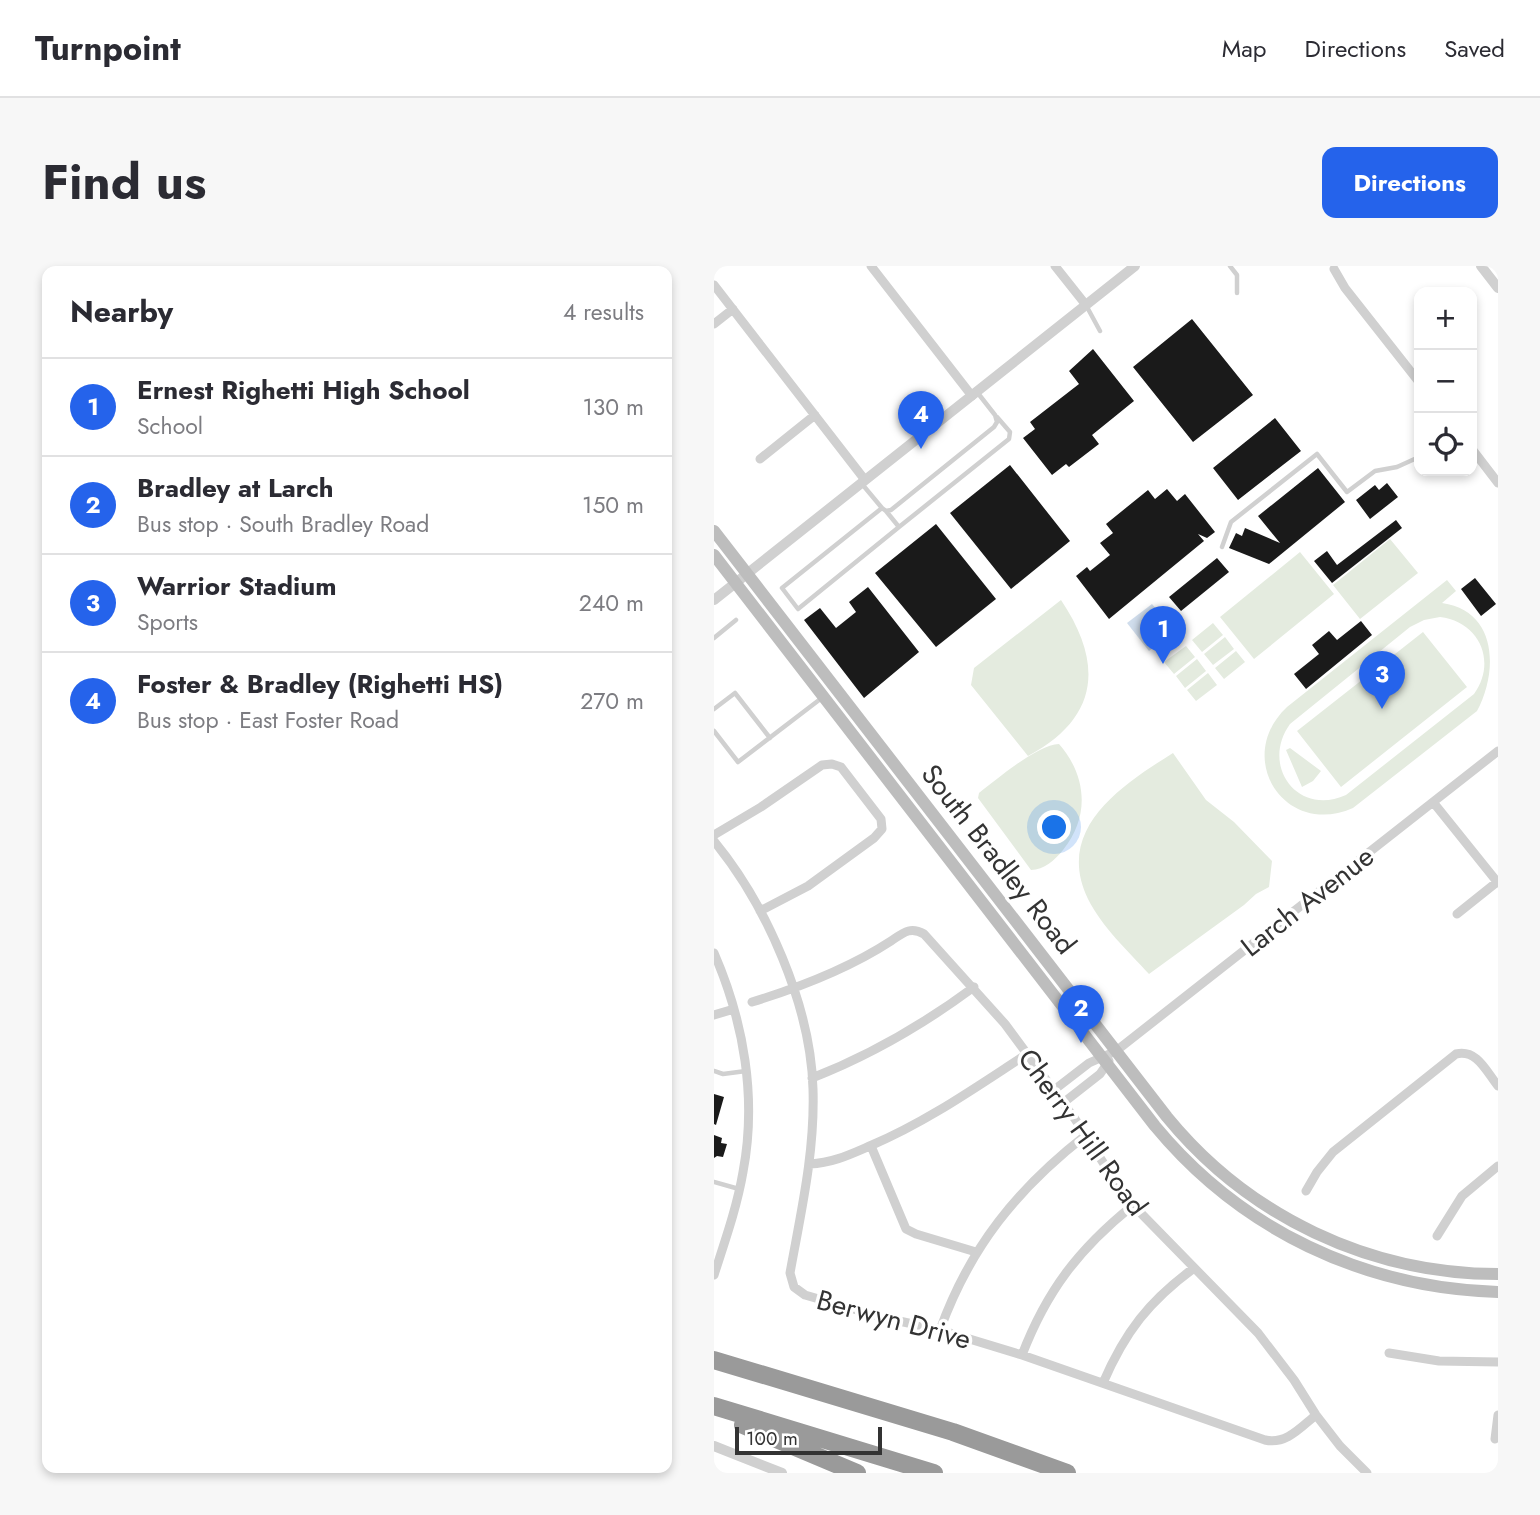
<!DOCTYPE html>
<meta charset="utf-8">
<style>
:root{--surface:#fff;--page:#f7f7f7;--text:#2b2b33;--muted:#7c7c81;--line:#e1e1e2;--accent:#2563eb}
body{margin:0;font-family:Jost,sans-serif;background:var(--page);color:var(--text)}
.controls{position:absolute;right:21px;top:21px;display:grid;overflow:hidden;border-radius:14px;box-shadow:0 4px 10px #0003}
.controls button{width:63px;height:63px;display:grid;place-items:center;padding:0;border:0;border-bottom:2px solid var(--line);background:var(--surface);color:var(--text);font:35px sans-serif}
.scale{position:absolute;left:21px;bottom:18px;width:147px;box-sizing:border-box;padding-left:7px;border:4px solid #333;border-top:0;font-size:19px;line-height:24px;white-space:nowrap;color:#333;-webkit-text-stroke:5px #fff;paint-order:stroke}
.you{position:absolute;left:341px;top:562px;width:24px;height:24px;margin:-18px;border:5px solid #fff;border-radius:50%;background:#1a73e8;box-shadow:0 0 0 10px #1a73e833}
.badge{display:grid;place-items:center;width:46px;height:46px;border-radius:50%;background:var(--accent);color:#fff;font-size:23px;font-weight:700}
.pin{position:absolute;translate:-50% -58px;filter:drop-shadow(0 2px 4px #0008)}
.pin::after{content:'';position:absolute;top:37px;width:24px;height:21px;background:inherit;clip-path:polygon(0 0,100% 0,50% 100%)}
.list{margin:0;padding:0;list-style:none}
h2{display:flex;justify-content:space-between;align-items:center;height:91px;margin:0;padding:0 28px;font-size:30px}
h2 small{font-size:23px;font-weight:400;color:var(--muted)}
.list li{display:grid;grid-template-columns:46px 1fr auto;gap:21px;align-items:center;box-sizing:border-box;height:98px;padding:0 28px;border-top:2px solid var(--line)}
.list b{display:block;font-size:26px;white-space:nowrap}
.list p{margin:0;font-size:23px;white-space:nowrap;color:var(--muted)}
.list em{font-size:23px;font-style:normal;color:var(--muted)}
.icon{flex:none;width:38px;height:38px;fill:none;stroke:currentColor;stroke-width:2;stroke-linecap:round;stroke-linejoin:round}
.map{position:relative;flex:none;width:784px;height:1207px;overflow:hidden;border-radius:14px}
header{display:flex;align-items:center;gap:42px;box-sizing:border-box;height:98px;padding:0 35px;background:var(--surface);border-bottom:2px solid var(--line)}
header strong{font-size:33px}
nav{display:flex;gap:38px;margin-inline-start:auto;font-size:24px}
.intro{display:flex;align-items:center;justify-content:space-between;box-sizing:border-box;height:168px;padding:0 42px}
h1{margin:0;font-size:49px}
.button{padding:18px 32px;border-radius:14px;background:var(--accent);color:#fff;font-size:24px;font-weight:700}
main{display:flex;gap:42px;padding:0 42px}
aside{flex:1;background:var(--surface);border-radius:14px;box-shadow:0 4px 10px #0003}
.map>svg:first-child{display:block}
.green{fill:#e4ebdf;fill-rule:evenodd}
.water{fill:#d0ddec}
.building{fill:#1a1a1a}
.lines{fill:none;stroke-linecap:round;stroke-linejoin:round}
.service{stroke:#d0d0d0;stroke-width:4.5}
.minor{stroke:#d0d0d0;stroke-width:9}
.tertiary{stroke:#d0d0d0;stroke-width:10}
.secondary{stroke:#bdbdbd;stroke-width:12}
.motorway{stroke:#9a9a9a;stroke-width:18}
.labels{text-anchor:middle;stroke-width:7;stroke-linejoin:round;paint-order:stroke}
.street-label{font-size:28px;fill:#333;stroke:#fff}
</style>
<header>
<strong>Turnpoint</strong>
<nav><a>Map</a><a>Directions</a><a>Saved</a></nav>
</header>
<div class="intro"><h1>Find us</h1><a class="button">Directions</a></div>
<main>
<aside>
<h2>Nearby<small>4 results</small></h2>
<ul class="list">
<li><span class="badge">1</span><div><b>Ernest Righetti High School</b><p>School</p></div><em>130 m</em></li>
<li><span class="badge">2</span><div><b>Bradley at Larch</b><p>Bus stop · South Bradley Road</p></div><em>150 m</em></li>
<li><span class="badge">3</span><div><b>Warrior Stadium</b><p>Sports</p></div><em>240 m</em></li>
<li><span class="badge">4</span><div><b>Foster &amp; Bradley (Righetti HS)</b><p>Bus stop · East Foster Road</p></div><em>270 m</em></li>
</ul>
</aside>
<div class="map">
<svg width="784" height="1207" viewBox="0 0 784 1207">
<rect width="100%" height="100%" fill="#fff"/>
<path class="green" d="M676,273L704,307L646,353L619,319Z
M586,286L620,328L540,393L506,351Z
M733,314L742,325L728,337C784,345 784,406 763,445L639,542C571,572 519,492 573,441ZM726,351C766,356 783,396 760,428L632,529C584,551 546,500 576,458L696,361L710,354Z
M347,334C390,398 385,452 314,490L257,419L260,402Z
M499,357L509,369L488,386L478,374Z
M709,366L753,421L627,521L583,465Z
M511,371L520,383L499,399L490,388Z
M472,380L481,391L460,408L450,396Z
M522,385L531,396L510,413L501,402Z
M483,393L492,405L471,422L462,410Z
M494,407L503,419L482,435L473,424Z
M345,478C373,510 376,551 349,584C341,594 330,604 317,604L264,532L265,527C283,513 323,479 345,478Z
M576,482L607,505L599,515L588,521L572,484Z
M459,487L492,534L520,556L558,595L555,621L542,628L530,639L435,708C414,685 388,661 374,633C340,563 408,519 459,487Z"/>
<path class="water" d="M438,338L460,365L435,385L413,357Z"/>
<path class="building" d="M478,53L539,129L479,176L419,101Z
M379,83L420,135L378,169L385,178L355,201L352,198L338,209L309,172L321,163L316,156L365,118L355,105Z
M561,152L587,185L524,234L499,202Z
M296,199L356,275L297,323L236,247Z
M604,202L631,236L555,298L515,282L522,267L528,270L531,262L566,277L544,250Z
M673,217L684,231L656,253L642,234L661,219L665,224Z
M453,223L463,235L471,228L501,266L493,272L484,268L490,275L395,353L362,310L373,301L376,305L396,289L386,277L399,267L392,258L434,224L441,233Z
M682,254L688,262L618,317L600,295L613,285L623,299Z
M222,258L282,333L222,381L161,307Z
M503,292L515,306L467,345L455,331Z
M761,312L782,338L767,350L747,323Z
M154,321L205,386L150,432L90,354L106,342L122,362L142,346L135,336Z
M647,355L658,369L592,423L580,408L605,388L598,379L615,365L623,374Z
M0,828L10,831L2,859L0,858Z
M0,869L8,872L7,877L13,878L9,891L3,890L0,892Z"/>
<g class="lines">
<path class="service" d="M516,0L523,9V27
M373,41L386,65
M148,218L168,242L172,245L177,244L280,161L283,156L281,149L263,126
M168,242L68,322L84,343L185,261L172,245
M185,261L295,173L296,166L283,151
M508,281L517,256L603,188L633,226L661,205L683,201L705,191
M0,372L22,354
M0,443L21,427L56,472
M0,465L24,496L109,431
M0,805L9,808L32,805
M0,916L25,923"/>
<path class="minor" d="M157,0L258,130
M341,0L372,39
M620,3L631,22L705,116
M0,19L151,214
M0,58L19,43
M758,183L784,217
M46,193L101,149
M719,536L784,617
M0,569L47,541L108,499L118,498L127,501L167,553L168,563L160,572L94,620L46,645
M0,575C52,638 97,740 99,823C101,886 87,946 76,1007L80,1021L91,1029L167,1051L226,1064L308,1089L551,1174C572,1179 587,1161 602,1149
M743,648L783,616
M0,687C30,756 43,832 29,906C23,941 11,975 0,1009
M38,736C87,721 134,703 177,675C189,667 196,660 210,668L291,758L361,853L412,932L544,1067L580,1114L602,1149L626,1180L653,1207
M0,749L20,743
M98,812C157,789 210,758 260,721
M340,824L375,797L402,785L784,485
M349,837L386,808L395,795
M157,880L192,963L202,968L262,986
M96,898C119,897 137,888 158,879C214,855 262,821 313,788
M592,925L603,906L619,886L742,788C763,783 772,805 784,820
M723,970L748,930L784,900
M226,1064C256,981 303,923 372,869
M675,1087L725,1095L784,1096
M308,1089C333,1024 365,983 418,940
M389,1117C411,1066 435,1035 480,1002
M781,1173L784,1149"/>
<path class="tertiary" d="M767,0L784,22
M0,334L421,0
M0,1180L68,1207"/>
<path class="secondary" d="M0,265L453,851C534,950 655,1008 784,1008
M0,289L441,860C527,964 650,1022 784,1026"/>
<path class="motorway" d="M0,1094L239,1166L353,1207
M0,1140L220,1207
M29,1159L143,1207"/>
</g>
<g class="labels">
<g class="street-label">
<text transform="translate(285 593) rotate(52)" y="10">South Bradley Road</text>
<text transform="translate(593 635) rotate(-38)" y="10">Larch Avenue</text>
<text transform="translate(369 866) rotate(54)" y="10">Cherry Hill Road</text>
<text transform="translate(180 1053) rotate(15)" y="10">Berwyn Drive</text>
</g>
</g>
</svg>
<div class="controls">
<button>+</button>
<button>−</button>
<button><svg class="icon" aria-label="locate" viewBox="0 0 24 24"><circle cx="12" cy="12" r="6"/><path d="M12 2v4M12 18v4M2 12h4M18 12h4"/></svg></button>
</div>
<div class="scale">100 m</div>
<div class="you"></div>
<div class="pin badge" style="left:449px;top:398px">1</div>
<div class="pin badge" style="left:367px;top:777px">2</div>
<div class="pin badge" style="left:668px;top:443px">3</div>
<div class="pin badge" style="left:207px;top:183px">4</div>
</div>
</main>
